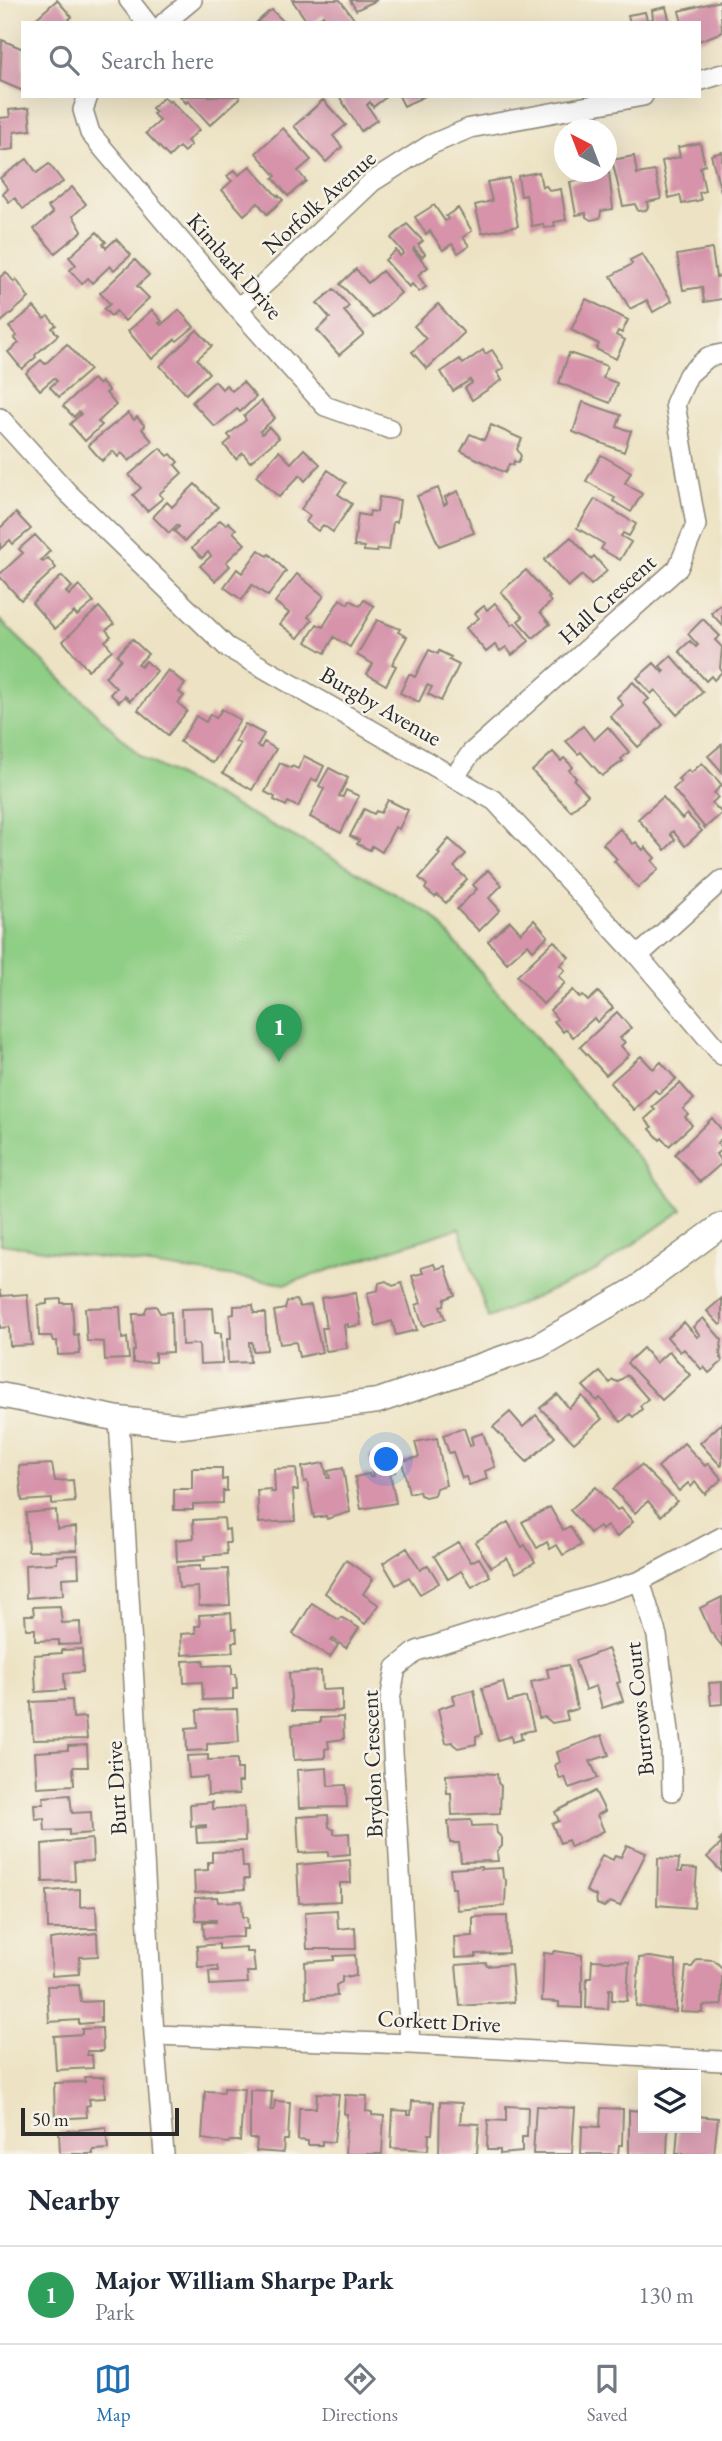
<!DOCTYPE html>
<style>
:root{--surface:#fff;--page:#f2f2f3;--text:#1f2937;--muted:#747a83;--line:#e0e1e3;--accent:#1f6fb2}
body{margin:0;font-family:"EB Garamond",serif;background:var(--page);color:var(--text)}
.controls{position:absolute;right:21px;bottom:21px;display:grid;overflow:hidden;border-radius:0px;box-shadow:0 7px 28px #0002}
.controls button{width:63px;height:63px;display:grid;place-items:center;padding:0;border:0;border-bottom:2px solid var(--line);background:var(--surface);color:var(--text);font:35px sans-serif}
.compass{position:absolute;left:554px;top:119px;width:63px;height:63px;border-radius:50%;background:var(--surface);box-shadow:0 7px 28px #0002;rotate:318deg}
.scale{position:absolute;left:21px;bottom:18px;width:158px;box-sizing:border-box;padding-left:7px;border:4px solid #2b2b2b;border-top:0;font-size:19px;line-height:24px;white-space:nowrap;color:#2b2b2b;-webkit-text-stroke:5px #f7f3e8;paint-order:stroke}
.you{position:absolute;left:387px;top:1460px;width:24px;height:24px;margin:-18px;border:5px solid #fff;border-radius:50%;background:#1a73e8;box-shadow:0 0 0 10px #1a73e833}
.badge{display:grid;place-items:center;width:46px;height:46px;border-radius:50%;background:var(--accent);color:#fff;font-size:23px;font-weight:700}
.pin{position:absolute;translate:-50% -58px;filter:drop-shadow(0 2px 4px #0008)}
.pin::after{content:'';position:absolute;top:37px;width:24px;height:21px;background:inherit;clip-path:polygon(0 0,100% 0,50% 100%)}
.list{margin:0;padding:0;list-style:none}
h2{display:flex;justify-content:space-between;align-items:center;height:91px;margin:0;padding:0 28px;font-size:30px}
h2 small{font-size:23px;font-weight:400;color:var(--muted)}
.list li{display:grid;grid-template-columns:46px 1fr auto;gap:21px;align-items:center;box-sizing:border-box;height:98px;padding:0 28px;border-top:2px solid var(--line)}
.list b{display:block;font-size:26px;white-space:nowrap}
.list p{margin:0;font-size:23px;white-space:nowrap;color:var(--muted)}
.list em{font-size:23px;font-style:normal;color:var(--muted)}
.icon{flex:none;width:38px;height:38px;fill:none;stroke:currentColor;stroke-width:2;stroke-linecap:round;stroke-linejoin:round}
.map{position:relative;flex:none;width:722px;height:2154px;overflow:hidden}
.search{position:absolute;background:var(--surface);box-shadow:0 7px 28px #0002;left:21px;right:21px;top:21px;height:77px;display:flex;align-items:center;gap:18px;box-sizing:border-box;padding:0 24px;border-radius:0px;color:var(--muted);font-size:26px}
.sheet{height:189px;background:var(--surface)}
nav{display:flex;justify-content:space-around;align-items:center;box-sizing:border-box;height:98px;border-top:2px solid var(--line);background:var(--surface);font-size:19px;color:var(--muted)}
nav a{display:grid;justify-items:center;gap:4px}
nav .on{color:var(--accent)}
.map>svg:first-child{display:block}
.green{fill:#8fce85;stroke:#5d7c58;stroke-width:2}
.building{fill:#d693aa}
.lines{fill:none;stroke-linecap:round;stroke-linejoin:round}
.minor-casing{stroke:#8c8778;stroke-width:22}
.tertiary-casing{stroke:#8c8778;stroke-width:27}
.minor{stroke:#fff;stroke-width:19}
.tertiary{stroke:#fff;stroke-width:24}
.labels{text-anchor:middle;stroke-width:5;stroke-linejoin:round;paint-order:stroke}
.street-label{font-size:23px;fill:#2b2b2b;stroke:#f7f3e8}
</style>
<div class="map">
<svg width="722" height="2154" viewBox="0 0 722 2154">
<rect width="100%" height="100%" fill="#f7f3e8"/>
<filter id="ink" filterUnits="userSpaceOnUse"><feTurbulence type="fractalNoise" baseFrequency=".0143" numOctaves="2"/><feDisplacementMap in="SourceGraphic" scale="14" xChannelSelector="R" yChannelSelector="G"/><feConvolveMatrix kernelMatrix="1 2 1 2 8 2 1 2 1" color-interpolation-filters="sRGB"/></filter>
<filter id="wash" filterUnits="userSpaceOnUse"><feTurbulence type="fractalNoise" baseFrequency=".00686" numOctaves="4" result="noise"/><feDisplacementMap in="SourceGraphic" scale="28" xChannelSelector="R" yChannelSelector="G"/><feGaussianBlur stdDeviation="1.57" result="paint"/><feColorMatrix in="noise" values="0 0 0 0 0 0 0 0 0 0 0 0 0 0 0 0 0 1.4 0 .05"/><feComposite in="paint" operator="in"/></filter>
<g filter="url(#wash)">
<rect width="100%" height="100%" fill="#ede3c4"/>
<path class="green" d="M0,620L141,757L306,843L432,915L682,1210L595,1271L488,1318L459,1228L286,1284L0,1244Z"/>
<g id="blocks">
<path class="building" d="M57,0L72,17L69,19L72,23H31Z
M292,0H340L354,19L349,23H328L323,15L313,23H308Z
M350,0H377L356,10Z
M720,1L722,32L699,41V23H682L679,11Z
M666,7L670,23H630L628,15L645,12L647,20L653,19L652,10Z
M272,10L285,23H256L267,13Z
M2,40L23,49V91L0,81Z
M180,96H239L240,98L210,125L188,101L186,103Z
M339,96H384L385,98L373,107L370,102L367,105L377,120L361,131Z
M399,96H425L404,106Z
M164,97L169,102L170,100L199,130L187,141L191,145L184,152L179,147L169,157L146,133L160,121L153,114L156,112L152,108Z
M323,100L346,125L333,136L342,147L326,162L294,126Z
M29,108L31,130L14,132V149L0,151V118L10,117L9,110Z
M283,128L311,160L298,171L306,181L288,196L273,178L276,176L256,153Z
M700,143L705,165L700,167L705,191L699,193L701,200L682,204L680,195L669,198L662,161L680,157L678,147Z
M722,152V192H721L711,155Z
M634,156L637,174L655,171L661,199L647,202L648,207L646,210L638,211L635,204L623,206L612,160Z
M27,159L37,173L49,164L63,182L23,209L15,198L9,202L3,194L8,189L0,178Z
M250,166L277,196L278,195L283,200L267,214L258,203L244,215L222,190L232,181L227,176L235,170L239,175Z
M539,172L542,187L546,186L550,191L561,189L566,220L554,222L555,226L544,228L543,224L532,226L526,195L521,196L518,176Z
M585,172H609L613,209L601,211L600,218L591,220L586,217V213L576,215L570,182L587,180Z
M509,178L518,226L482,233L475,205L492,201L487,182Z
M72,187L86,204L73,216L82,231L55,253L34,229L53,213L48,207Z
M434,205L445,221L448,219L446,216L458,208L472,231L463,237L469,246L458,253L452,244L443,250L430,231L426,234L415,217Z
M407,224L423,241L418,245L425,254L422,257L414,248L413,250L428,267L418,275L426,287L419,292L412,284L409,287L385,260L396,250L400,256L404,253L391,238Z
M97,232L106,242L103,244L106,248L116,239L131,255L114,270L110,266L92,283L88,278L82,284L70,270L76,265L69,257Z
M712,249L716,277L721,276L722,299L704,302L702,287L683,290L677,255Z
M642,254L672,301L653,312L647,300L630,309L611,276L632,264L630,260Z
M135,260L149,275L137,286L149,298L125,321L116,311L111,316L104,309L110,304L100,293Z
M356,269L368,283L382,271L401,293L373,318L340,284Z
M6,272L14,282L16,279L29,298L0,323V277Z
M334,289L349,306L344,311L364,334L339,355L317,330L330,318L317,303Z
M586,299L628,320L622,333L618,331L616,335L625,340L616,359L596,349L599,344L571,330Z
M438,304L464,333L427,369L412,352L426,339L414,326Z
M34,307L44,319L48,316L56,325L52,328L58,335L35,355L36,357L22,369L8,352L19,343L14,338L17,336L9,327Z
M152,310L162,321L159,323L161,325L179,310L194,327L177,341L175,339L152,359L128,331Z
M197,330L212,346L197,359L209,373L186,394L160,366Z
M67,344L90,370L59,397L50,387L57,381L54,378L40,390L26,373L41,360L45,364Z
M483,350L485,354L492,350L504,368L497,372L502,380L472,400L465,388L472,383L470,380L453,391L441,372L460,359L463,364Z
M569,353L607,366L603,378L617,383L610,403L559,383Z
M93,379L99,385L101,382L109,391L106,393L116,405L98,422L102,425L85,441L70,424L81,414L79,412L74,417L63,406Z
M215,381L222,389L226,385L232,391L243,382L256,397L240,412L237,409L215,427L192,402Z
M261,401L275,418L260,431L262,434L269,427L279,438L250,462L243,453L236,459L224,445L231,439L228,435L246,420L244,416Z
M583,402L621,415L617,427L631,431L624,452L573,432Z
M128,413L134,420L137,417L145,426L142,429L152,441L129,461L122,453L118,457L113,451L102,461L88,445Z
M491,425L522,439L517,449L521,456L518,463L514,461L513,465L509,464L505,473L461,451L470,434L484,440Z
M160,448L168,456L171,454L178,462L175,465L182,473L159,494L163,498L147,511L133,495L141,488L129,475Z
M304,449L320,464L305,481L300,475L279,497L256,476L279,451L291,463Z
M601,455L631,472L625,483L642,494L631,512L613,501L615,498L586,481Z
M328,470L346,483L338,494L352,504L333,532L323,525L318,531L306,522L310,516L301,509Z
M195,484L218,507L185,541L174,531L179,527L177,525L169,533L153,517L167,502L172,507Z
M438,488L444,505L447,503L445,497L458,491L474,533L439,546L417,496Z
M379,497L400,500L397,522H393L389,550L378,549L377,552L364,551V547L354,546L358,514L369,516L370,511L377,512Z
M595,499L636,524L629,536L623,533L621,536L631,542L620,560L601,549L604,544L577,528Z
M16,513L31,529L13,544L10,540L0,549V528Z
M220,520L226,525L228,522L236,529L233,532L245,544L226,562L230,566L215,581L200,566L211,556L208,552L202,558L192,548Z
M35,535L50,551L41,560L43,562L48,558L56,568L21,600L0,577V574L23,553L19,549Z
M571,537L591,559L594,556L607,571L591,585L582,575L568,587L544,560Z
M259,550L267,556L269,554L286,571L268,596L252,585L242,600L224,587L237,569L242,573Z
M526,570L550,597L548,598L551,602L540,612L550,624L533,638L518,621L523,617L501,592Z
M297,574L324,596L308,617L312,620L298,638L280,624L289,613L275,602Z
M62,576L72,587L66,592L69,595L79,585L94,602L77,616L74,612L55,629L32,603Z
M340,599L348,604L350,600L360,606L364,600L374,606L350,647L334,637L325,653L306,642L317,624L323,627Z
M495,603L512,625L515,623L529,641L512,655L506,647L500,651L495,645L486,652L466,628L479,618L475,613L484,606L487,610Z
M722,603V625L711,613Z
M99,607L114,624L106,630L111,636L105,641L112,650L88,670L63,641Z
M703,619L720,636L715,640L722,647L720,668L722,672L714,680L711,676L706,681L679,651L690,641L696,647L698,645L688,634Z
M377,620L400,629L398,632L407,637L392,664L396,666L386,685L367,674L373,664L357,655Z
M132,639L148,654L138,664L141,667L146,661L157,671L130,701L125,696L119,702L110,694L116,688L105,677L121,659L117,655Z
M429,650L438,654L439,651L451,657L449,660L459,665L441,701L428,694L432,687L427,685L419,702L400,693L409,674L415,677Z
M671,656L703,692L677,715L655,690L651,694L637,678L654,663L663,673L664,671L660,666Z
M168,670L185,684L179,692L184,696L178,703L187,711L168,735L138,710Z
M633,682L649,699L644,703L663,725L638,747L610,716L623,705L617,697Z
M222,709L240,720L213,763L180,742L196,716L206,722L210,714L216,718Z
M245,724L264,734L257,746L261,748L264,742L276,749L252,790L223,773L240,744L235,741Z
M583,726L594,740L608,727L629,752L621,759L623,761L602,776L581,752L578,754L566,741Z
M722,744V772L708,756Z
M553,752L561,761L564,758L573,767L569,770L576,778L574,780L588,795L571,811L532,771Z
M304,756L324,766L317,781L312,779L298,807L288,802L286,806L274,800L275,797L265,792L280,763L291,768L292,766L298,769Z
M702,763L722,785L714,793L718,797L712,803L722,813L705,828L673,789L681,782L678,779L688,770L691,773Z
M329,768L348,778L339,796L343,797L346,790L359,796L341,833L310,817L324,789L319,786Z
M663,797L682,819L687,814L702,831L685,846L673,831L670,834L675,840L665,850L638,819Z
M388,800L408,810L399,829L395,827L382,852L372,846L370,850L357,844L359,840L350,836L364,809L374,814L376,811L381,813Z
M620,829L633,844L636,842L643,850L645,847L655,858L652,861L659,869L638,888L614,861L617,859L603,844Z
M449,839L466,854L454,867L467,879L446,903L437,895L435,897L425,889L427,885L419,878L440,854L438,852Z
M488,870L502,885L489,898L500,910L479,931L457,909L477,889L473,885Z
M534,920L548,936L533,950L528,944L507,963L488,941L510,921L521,933Z
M554,941L569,957L560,965L565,970L559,976L565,983L543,1004L517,976Z
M573,990L580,998L583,996L588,1001L598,992L613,1008L597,1022L594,1018L573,1037L566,1029L563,1032L554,1021L557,1019L550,1010Z
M617,1012L631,1028L620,1038L625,1042L621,1046L629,1055L606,1075L580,1047Z
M641,1056L653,1069L661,1062L676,1079L659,1094L655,1090L634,1110L610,1083Z
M680,1083L694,1099L683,1109L688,1114L685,1117L692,1125L669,1146L662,1138L660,1140L650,1129L652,1127L645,1119L655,1110L652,1107Z
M712,1118L722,1130V1139L717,1143L722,1149L716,1154L722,1163L700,1182L675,1154Z
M434,1264L436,1269L445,1266L455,1295L445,1299L444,1305L440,1306L445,1319L423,1326L416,1305L421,1303L412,1276L423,1273L421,1268Z
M386,1281L393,1286L402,1283L417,1330L396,1335L392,1321L376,1326L367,1293L378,1290L379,1283Z
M0,1290L2,1296L27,1294L32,1345L10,1346L9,1327L0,1328Z
M356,1293L361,1325L348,1327V1324L344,1325L347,1348L326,1351L322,1328H326L321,1298Z
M722,1298V1324L720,1325L707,1311Z
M61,1299V1303H72L74,1335L78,1334L80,1354L58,1355L57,1341H53L51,1336H39L38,1305L47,1304V1300Z
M296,1300L300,1307L311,1305L322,1352L299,1357L296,1342L280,1344L274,1311L285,1309L287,1302Z
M253,1305L254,1313H265L267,1350L253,1351L252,1342H249L250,1362L228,1363L227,1339H231L230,1315L234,1314V1306Z
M156,1306L160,1313L171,1312L172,1352L155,1353V1362L133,1363V1351H135L133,1314H144L147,1307Z
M120,1307L122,1339L127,1338L129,1359L105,1360L104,1342L87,1341L85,1308Z
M213,1308L215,1333H221L222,1363L200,1364L199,1344L182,1345L181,1309Z
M703,1318L722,1340L720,1354L722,1362L709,1373L704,1367L702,1370L684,1349L680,1352L667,1337L684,1322L697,1337L700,1335L693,1327Z
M643,1348L656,1363L669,1351L690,1375L662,1400L627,1363Z
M600,1372L610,1383L613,1380L618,1382L627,1375L648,1399L640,1406L642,1409L633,1417L630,1414L621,1422L600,1398L597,1401L583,1386Z
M557,1394L569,1408L582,1396L602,1419L574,1443L540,1408Z
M510,1412L523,1427L536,1415L555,1437L527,1462L493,1427Z
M722,1423V1465L721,1466L700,1443Z
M464,1428L470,1446L473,1445L471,1437L483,1433L495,1467L485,1471L487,1479L469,1485L466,1477L462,1478L453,1452L449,1453L443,1435Z
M437,1438L446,1485L436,1488L434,1495L425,1497L420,1495L419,1491L409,1493L402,1461L419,1457L415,1442Z
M684,1443L705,1466L708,1463L722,1479L705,1494L695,1482L691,1487L688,1483L679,1491L658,1467Z
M391,1451L395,1472L390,1473L396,1503L361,1509L355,1477L369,1474L370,1477L373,1476L369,1455Z
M324,1463L327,1478H330L328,1471L343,1468L350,1512L327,1519L326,1516L314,1518L307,1481L304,1482L302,1467Z
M52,1464L55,1481L73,1480L75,1502L52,1504V1499L22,1501L19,1466Z
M641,1465L677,1501L661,1516L648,1501L635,1513L613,1489Z
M192,1468H222V1480L227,1479V1491H223V1503L193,1504V1510H174V1489H192Z
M296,1468L298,1490H293L295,1521L259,1523L257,1490L271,1489V1492H275L274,1469Z
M596,1487L617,1510L621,1508L633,1522L617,1537L607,1526L602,1530L599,1526L590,1533L570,1510Z
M550,1507L563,1530L570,1526L581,1545L563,1555L557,1545L550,1549L547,1542L537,1548L522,1522Z
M56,1510L57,1529L76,1527L77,1550L28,1551L26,1513Z
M224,1518L225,1530L229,1529L230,1543H226L227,1554L204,1556L205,1560L177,1562L176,1540L194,1538L193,1520Z
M508,1522L522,1547L525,1545L535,1562L516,1573L507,1558L491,1567L475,1542Z
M458,1542L471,1562L479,1558L490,1576L472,1587L461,1571L448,1579L434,1556Z
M407,1548L420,1570L428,1565L439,1583L420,1594L409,1577L396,1585L383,1563Z
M78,1555L79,1577L62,1578L63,1595L26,1598L25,1565L57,1563V1556Z
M346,1560L373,1579L363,1594L379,1605L365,1624L325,1593Z
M200,1566V1570L228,1569L230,1605L199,1606L198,1587L179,1588L177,1567Z
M722,1597V1646L710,1631L700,1608Z
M312,1603L339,1620L341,1617L359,1628L346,1648L333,1639L331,1641L338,1645L330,1657L293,1634Z
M60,1606L62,1623L80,1622L81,1644L59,1645V1640L35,1641V1629H26L25,1615H34L33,1607Z
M231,1613L232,1629H236L237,1642H232L233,1652L182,1655L181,1634L196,1633L195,1626H200L199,1615Z
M82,1649L83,1672L64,1673L65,1690L36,1692L34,1655L62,1653V1650Z
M608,1649L618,1673L620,1682L617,1683L623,1701L602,1708L596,1686L585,1690L575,1661Z
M203,1660L204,1666L232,1665V1674H236L237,1689H233V1699L203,1700L202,1682L184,1683L183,1661Z
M568,1665L577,1709L566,1712L568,1720L552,1723L545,1717L539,1718L531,1682L549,1678L547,1669Z
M321,1671L322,1690L342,1689V1711H292L289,1673Z
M503,1682L508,1702L526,1697L534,1730L520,1733L522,1739L512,1742L511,1736L498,1740L482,1688Z
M722,1682V1704L711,1705L709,1683Z
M474,1690L482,1734L476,1736V1744L458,1748L454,1745L453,1742L446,1743L438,1709L455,1703L453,1695Z
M72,1700L73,1718L85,1717L87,1739L33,1740L31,1702Z
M237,1709L239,1742L207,1744V1750L187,1751L186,1728L198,1727L197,1710Z
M343,1717L344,1739L328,1741L329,1748L325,1749V1758L294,1760L292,1725L320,1723V1718Z
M602,1735L609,1755L590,1761L598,1778L569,1788L565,1777L560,1779L557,1771L555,1765L560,1762L557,1752Z
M87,1745L88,1767H73L74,1785L37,1787L35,1752L68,1750V1746Z
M208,1755V1760L237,1759V1769H242V1782H238L239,1794L208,1795L207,1777L189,1778L187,1756Z
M327,1768L328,1786L346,1785L347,1807L299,1808L297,1770Z
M476,1773L497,1774L498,1783L501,1786L500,1813L452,1815L451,1793H447L446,1775Z
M595,1791L605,1811L597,1815L604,1831L571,1847L568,1840L560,1843L552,1824L559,1821L555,1812Z
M70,1795L72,1813L91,1812L92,1833L69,1835V1830L45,1831L44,1818L35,1819L34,1804H44L43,1797Z
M212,1802V1809L244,1807L245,1841L197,1843L196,1828L206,1827V1825L191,1826L190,1804Z
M328,1815L329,1827L334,1830V1834L349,1833L350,1854L328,1856V1852L299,1853L297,1817Z
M471,1820L472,1826L496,1825L497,1833L502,1838V1846L497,1852L498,1861L461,1862L459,1843H450L448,1821Z
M722,1838V1872L707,1857L722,1843L719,1841Z
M92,1839L93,1861L74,1862L75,1881L43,1882L42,1844Z
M627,1845L646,1853L620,1906L610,1902L604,1907L597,1904L596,1896L586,1891L602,1855L613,1860L615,1855L621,1857Z
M242,1851L243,1867H248L249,1879H244L245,1889L195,1893L194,1871L208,1870V1862H212V1852Z
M658,1858L679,1859L678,1872H682V1868L697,1869L694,1908L657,1905Z
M350,1860L351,1883H340V1901L299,1903L297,1865Z
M481,1867V1869L502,1868L503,1878L506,1880L505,1906L457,1910L455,1888H452L450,1869Z
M80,1889V1907L96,1906L97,1929H48L47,1891Z
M217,1897L218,1902L242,1901L243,1917H247L248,1929H243V1937L204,1938L203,1922H216V1920H196L195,1898Z
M337,1910L338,1929L355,1927L356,1949H307L305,1912Z
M507,1916L508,1953L476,1954V1957L455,1958L454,1937L473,1936V1917Z
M97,1933L98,1956L80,1957L79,1974L52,1976L50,1939Z
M219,1944V1949L246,1947V1952H253L255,1972H247L248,1983L210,1985L209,1971H218L217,1966L198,1967L197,1946Z
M555,1951L582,1955V2008L559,2007V2002L542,2001L544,1953L552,1954Z
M355,1955L356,1976L342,1977V1982L336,1985L337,1996L306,1998L305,1962L334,1960V1956Z
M650,1957L676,1961V2012L636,2006L639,1958Z
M697,1959L714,1960L722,1968V2005L703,2006V2013L681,2012L686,1967H692Z
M592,1960L629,1962L627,2001L612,2000V1989H609L608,2009L586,2008L587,1978H591Z
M486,1963L487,1966L511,1964L514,2002L460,2006L456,1965Z
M79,1985L81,2002L101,2001V2022L79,2024V2020L49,2022L47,1986Z
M102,2028L103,2051H87V2055H92L93,2068L56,2070L54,2036L82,2034V2029Z
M84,2077H104L105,2098L89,2099L90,2105L86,2106L87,2117L55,2119L54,2083L85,2082Z
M224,2088L244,2089L240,2141H230L228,2143L202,2139L205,2091L224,2092Z
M250,2090L272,2091L271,2110H274L275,2101L290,2102L288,2140H284L283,2153L256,2151L257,2139H250Z
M317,2093L339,2094L334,2142L322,2141V2145H308V2141L298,2140L299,2108H316Z
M345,2095L367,2096L366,2111L372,2112V2115L384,2116L382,2154H345L347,2114H344Z
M412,2101L434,2102L432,2134H429L428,2150L391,2148L393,2110L408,2111V2115H411Z
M440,2102L462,2103L460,2123L479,2124L477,2154H439Z
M506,2106L528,2107L527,2137H522V2152L500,2154V2150H487L488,2120L506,2121Z
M536,2106L575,2108L572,2154H533Z
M601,2108L623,2109L622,2145H619L618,2154H581L582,2126L600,2127Z
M629,2110L643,2111V2128H668L667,2154H629Z
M696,2116L718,2118L714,2154H676L678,2128L695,2129Z
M106,2127L108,2149L93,2150V2154H60L59,2132Z"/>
</g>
</g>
<g filter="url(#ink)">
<use href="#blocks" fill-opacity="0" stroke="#8c8778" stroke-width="2"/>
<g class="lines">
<g class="minor-casing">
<path id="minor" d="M129,0L147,23
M164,23L192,0
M699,81L722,74
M88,96L83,110L90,133L238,309L325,406L390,429
M238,309L372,182L430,145L470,128L643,96
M0,418L67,492L227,647L495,801L638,956L722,1055
M455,776L471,753L678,568L696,525L675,404L688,375L708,357L722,354
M638,956L722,880
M119,1419L154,2035L164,2154
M640,1581L657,1636L671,1747L672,1791
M154,2035L410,2044L722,2061
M410,2044L390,1700L396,1668L417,1651L640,1581L722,1537"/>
</g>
<g class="tertiary-casing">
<path id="tertiary" d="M0,1395L119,1419L182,1426L378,1401L538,1346L633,1291L722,1225"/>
</g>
<use href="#minor" class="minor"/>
<use href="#tertiary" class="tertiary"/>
</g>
</g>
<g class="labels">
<g class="street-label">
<text transform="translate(319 202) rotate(-42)" y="8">Norfolk Avenue</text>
<text transform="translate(235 266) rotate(49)" y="8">Kimbark Drive</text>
<text transform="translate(607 599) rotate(-42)" y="8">Hall Crescent</text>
<text transform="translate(381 706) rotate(30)" y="8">Burgby Avenue</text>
<text transform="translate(639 1709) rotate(-96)" y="8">Burrows Court</text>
<text transform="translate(372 1764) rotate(-92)" y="8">Brydon Crescent</text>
<text transform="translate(116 1788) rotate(-93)" y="8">Burt Drive</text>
<text transform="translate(439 2021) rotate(3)" y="8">Corkett Drive</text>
</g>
</g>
</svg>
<div class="controls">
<button><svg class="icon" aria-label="layers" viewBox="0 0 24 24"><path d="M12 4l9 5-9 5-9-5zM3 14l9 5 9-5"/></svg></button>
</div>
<svg class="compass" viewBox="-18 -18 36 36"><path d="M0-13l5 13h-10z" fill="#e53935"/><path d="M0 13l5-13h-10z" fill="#747a83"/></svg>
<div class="scale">50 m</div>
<div class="you"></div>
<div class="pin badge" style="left:279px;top:1062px;background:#2e9e5b">1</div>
<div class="search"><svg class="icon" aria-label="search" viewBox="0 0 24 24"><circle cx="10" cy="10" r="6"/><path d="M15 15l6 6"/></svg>Search here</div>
</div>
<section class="sheet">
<h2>Nearby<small></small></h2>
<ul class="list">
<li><span class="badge" style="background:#2e9e5b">1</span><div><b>Major William Sharpe Park</b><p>Park</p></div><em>130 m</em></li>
</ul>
</section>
<nav>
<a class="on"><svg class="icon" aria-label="map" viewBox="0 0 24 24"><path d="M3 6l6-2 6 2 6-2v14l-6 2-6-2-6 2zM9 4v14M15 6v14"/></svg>Map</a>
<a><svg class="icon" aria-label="directions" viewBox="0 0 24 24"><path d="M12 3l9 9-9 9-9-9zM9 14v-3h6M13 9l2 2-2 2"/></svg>Directions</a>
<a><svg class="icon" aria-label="saved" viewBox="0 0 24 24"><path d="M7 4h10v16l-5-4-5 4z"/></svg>Saved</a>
</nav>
